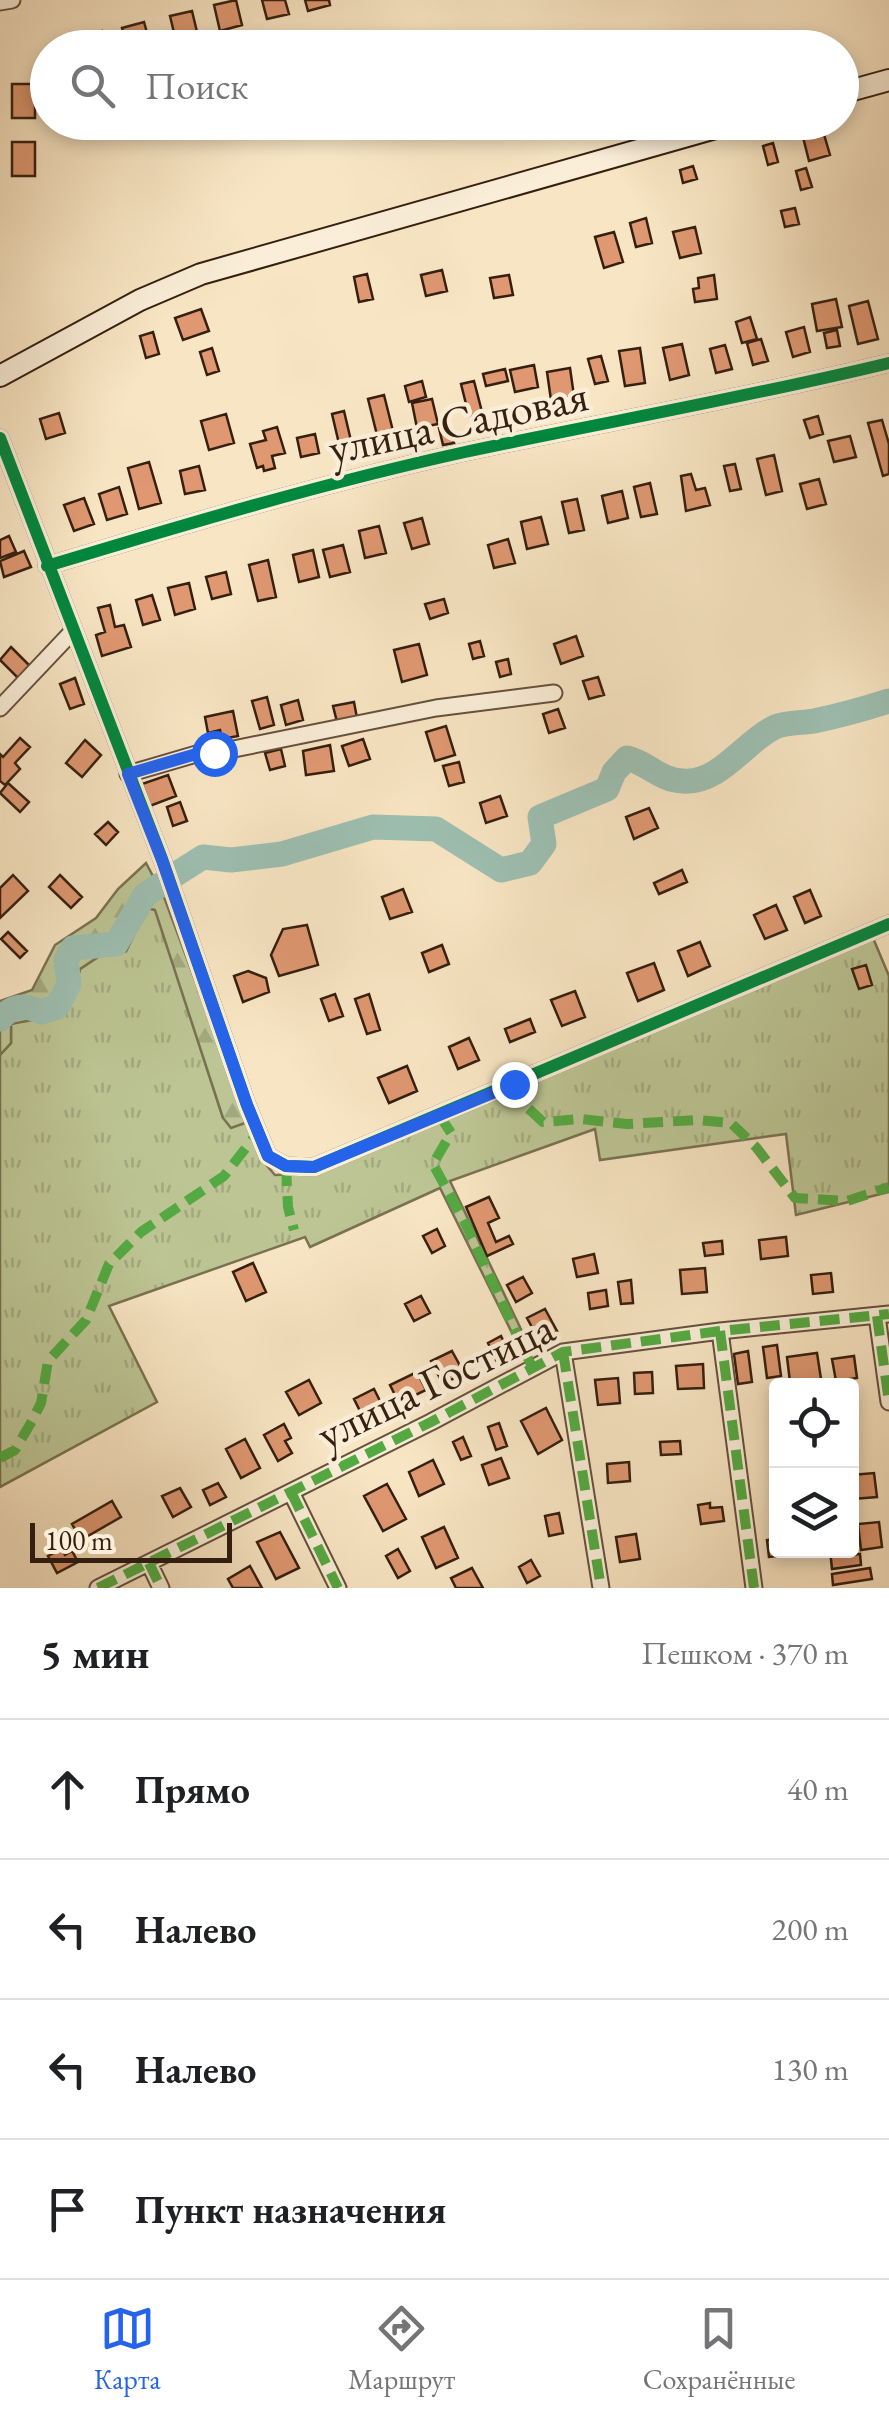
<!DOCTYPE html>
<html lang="ru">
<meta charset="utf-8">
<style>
:root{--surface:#fff;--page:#f2f2f2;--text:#202124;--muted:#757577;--line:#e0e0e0;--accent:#2563eb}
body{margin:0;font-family:"EB Garamond",serif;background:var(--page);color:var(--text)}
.controls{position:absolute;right:30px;bottom:30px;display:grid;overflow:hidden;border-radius:10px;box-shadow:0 5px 15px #0003}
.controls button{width:90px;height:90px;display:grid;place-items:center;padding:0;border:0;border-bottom:2px solid var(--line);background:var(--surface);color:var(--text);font:50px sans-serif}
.scale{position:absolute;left:30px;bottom:25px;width:202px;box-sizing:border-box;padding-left:10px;border:5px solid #351f10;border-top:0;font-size:28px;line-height:35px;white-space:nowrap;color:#351f10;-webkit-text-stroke:8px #faeed8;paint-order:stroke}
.stop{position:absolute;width:30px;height:30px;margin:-22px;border:8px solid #2563eb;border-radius:50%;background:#fff}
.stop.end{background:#2563eb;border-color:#fff;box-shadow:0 2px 10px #0008}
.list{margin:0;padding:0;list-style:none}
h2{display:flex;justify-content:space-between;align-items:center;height:130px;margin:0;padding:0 40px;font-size:42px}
h2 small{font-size:32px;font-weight:400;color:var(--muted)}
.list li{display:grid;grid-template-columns:65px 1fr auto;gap:30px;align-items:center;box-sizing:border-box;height:140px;padding:0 40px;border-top:2px solid var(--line)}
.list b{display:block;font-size:38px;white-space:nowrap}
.list em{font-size:32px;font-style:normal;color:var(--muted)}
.icon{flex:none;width:55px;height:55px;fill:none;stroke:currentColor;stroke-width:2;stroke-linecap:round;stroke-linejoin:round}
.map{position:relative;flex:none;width:889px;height:1588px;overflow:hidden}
.search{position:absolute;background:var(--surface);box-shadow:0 5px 15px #0003;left:30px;right:30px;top:30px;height:110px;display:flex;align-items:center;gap:25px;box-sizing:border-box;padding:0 35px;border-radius:55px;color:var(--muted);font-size:38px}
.sheet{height:690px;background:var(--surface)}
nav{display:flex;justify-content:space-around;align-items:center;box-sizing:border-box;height:140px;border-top:2px solid var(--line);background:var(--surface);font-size:28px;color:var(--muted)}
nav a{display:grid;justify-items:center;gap:5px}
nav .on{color:var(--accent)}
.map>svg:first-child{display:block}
.grass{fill:url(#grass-tufts);stroke:#797252;stroke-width:2.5}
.forest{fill:url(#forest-firs);stroke:#797252;stroke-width:2.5}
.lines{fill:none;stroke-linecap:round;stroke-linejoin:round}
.river{stroke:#9dbfb1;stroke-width:25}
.building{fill:#df9871;stroke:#351f10;stroke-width:2.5}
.street-casing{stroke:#66503d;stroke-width:19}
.secondary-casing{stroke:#351f10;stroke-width:24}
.street{stroke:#faeed8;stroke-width:15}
.secondary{stroke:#faeed8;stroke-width:20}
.quiet{stroke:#54aa42;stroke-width:10;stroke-dasharray:20 10;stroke-linecap:butt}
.cycleway-casing{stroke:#faeed8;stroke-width:19}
.cycleway{stroke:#00873e;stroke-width:12}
.route{stroke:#2563eb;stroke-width:12}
.labels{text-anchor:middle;stroke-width:9;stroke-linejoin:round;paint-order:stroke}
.street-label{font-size:45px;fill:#351f10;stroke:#faeed8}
</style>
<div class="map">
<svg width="889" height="1588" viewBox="0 0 889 1588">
<defs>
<pattern id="grass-tufts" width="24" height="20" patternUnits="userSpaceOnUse" patternTransform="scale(2.5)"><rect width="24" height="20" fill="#bdc594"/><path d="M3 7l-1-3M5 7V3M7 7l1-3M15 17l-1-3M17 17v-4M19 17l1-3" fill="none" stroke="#a3a97f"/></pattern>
<pattern id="forest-firs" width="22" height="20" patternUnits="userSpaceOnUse" patternTransform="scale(2.5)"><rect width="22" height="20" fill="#bdc594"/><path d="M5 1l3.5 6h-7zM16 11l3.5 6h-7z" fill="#a3a97f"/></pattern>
</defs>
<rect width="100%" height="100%" fill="#f8e5c3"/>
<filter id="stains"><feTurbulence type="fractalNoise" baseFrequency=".002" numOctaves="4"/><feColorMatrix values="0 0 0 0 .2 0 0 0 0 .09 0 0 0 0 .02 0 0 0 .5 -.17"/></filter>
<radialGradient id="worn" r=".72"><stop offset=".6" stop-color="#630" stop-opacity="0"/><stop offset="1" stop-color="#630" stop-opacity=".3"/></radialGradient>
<path class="grass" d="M147,908L156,910L223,1118L248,1122L262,1160L275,1175L302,1174L331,1167L873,938L889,976V1192L796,1215L786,1134L600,1160L595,1129L450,1181L530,1348L521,1351L440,1188L310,1247L305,1237L109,1306L157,1402L0,1487V1055L11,1043V1024L73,995L80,969L101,955L126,951Z"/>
<path class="forest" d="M146,863L164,897L248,1122L231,1128L223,1118L155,910L147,908L126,951L101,955L80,969C68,1016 55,1016 11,1024V1043L0,1055V1001L32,990L55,945L96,918L118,889Z"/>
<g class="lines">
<path class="river" d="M173,876L203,857L231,860L282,854L373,827L436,829L501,870L530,863L544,844L540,817L607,789L614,772L627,758C648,763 659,780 683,781C720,784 745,741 775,727C786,722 802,723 814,721C839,716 864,709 889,701
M0,1019C13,1005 24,1004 41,1012L57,1007L69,984L66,960L73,948L116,944L145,895L160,885"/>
</g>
<path class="building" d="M236,0L242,25L220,31L214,5Z
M262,0H285L289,14L267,19Z
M305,0H329L330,5L308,11Z
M192,11L198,36L176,41L170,16Z
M144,22L151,47L127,48L122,28Z
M102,31L106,48H83L80,37Z
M12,84H35V118H12Z
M823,131L830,155L809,161L803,137Z
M12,142H35V176H12Z
M773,143L778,162L768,165L763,146Z
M693,166L697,179L683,183L680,170Z
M806,168L812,187L801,190L796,171Z
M795,208L799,224L785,227L781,211Z
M646,218L652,243L636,247L630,223Z
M695,227L701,253L680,258L673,232Z
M614,232L623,262L604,268L595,237Z
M442,270L447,291L426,296L421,275Z
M367,274L373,299L359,302L354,277Z
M509,275L513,295L494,298L490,278Z
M714,275L717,299L695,302L693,289L699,288L698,278Z
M836,299L842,327L817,331L812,304Z
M868,301L878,339L858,344L849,306Z
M201,309L209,331L183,340L175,318Z
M750,317L757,339L742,343L736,322Z
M804,327L810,352L793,357L786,332Z
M837,330L840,346L827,348L824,333Z
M153,332L159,354L146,358L140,336Z
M761,339L768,361L753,365L747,343Z
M682,344L689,375L670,380L663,348Z
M725,345L732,369L716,373L710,349Z
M212,348L219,371L207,375L200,352Z
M640,348L645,383L625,386L619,351Z
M601,356L608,381L595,384L588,359Z
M534,365L538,387L515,392L510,370Z
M570,368L574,396L551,400L547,372Z
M505,369L508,381L486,386L483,374Z
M422,381L426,397L409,402L405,386Z
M474,381L482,412L469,416L461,384Z
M384,395L394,435L378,439L368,399Z
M432,399L438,424L417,428L412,403Z
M344,411L352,445L340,448L332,414Z
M59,413L65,433L46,439L40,419Z
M226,414L234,443L209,450L201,421Z
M818,416L823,434L810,438L804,420Z
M882,420L889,444V474L883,476L868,423Z
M450,426L454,443L443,445L439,428Z
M277,427L285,453L272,456L275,468L264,471L263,466L257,468L250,444L266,440L263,431Z
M315,434L319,453L301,457L297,438Z
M850,436L856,457L834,462L828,441Z
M774,455L782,491L766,495L757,459Z
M149,462L161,503L139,509L128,468Z
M735,464L741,489L730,491L724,466Z
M199,466L205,490L185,494L180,471Z
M691,474L696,490L705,488L710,505L686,511L681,476Z
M819,479L826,504L807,509L800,484Z
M650,483L657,514L641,517L634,487Z
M119,487L127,514L107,520L99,494Z
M622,491L628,518L608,523L602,496Z
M84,498L94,524L74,531L64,505Z
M577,499L584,530L569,533L562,502Z
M541,517L548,544L527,549L521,522Z
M422,518L429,544L412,549L404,523Z
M379,526L386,553L365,558L359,531Z
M9,536L16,552L0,558V540Z
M508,539L515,563L494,568L488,545Z
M343,545L350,572L330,577L323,550Z
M313,550L319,577L299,582L293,555Z
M24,551L31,567L4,577L0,561Z
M268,560L276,597L258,601L249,565Z
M226,572L231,594L212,599L206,577Z
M189,583L195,609L175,615L168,588Z
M152,595L160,620L143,625L136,600Z
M444,599L448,613L430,619L425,604Z
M110,605L115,627L124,625L131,647L102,656L96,635L105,632L98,608Z
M576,636L583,656L561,664L554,644Z
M480,641L484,656L473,659L469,644Z
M419,644L427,675L402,682L394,650Z
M11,647L31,667L19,679L0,660Z
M508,659L511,674L500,677L496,662Z
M598,677L604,695L589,699L583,681Z
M75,678L84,704L70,709L60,684Z
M267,697L274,725L260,729L252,701Z
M298,700L303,720L286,725L281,705Z
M354,702L357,718L337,722L333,706Z
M558,709L565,728L549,733L543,714Z
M233,711L238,736L222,739L220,730L208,733L205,717Z
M446,726L455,755L435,761L426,732Z
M20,738L30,747L15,763L20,769L5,785L0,781V754L3,757Z
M363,739L370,759L349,766L342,746Z
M85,740L101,755L82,777L66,763Z
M330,745L334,771L306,775L303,751Z
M281,749L285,766L270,770L265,753Z
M459,762L464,782L449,786L443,766Z
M168,775L176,796L150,806L142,784Z
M8,783L29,802L20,812L0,793Z
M500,796L507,816L486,823L480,803Z
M180,802L187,821L173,826L167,807Z
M649,808L658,828L634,839L626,817Z
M108,822L118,832L106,845L95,834Z
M682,870L687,882L659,894L654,883Z
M13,875L28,891L0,918V888Z
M60,875L82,897L71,908L49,887Z
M403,889L412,912L390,919L382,897Z
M810,890L821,916L805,923L794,897Z
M776,905L787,930L765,939L754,915Z
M307,925L318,965L279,976L271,955L283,929Z
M8,932L27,951L20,958L1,939Z
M700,942L710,966L688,976L678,951Z
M442,945L449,964L429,972L422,953Z
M654,963L664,990L638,1001L627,973Z
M866,965L872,985L859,989L852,969Z
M248,971L266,978L269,992L243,1002L234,976Z
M575,991L585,1017L562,1026L551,1000Z
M335,994L343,1016L329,1021L321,999Z
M369,994L380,1030L367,1034L355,999Z
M530,1019L535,1032L510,1042L505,1029Z
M469,1038L479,1060L458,1069L449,1047Z
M407,1066L417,1091L389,1103L378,1078Z
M489,1197L499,1218L488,1223L496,1242L509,1236L513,1244L487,1256L466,1207Z
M437,1229L445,1246L432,1253L423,1236Z
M786,1237L788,1256L761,1259L759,1240Z
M722,1241L723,1254L705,1256L703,1243Z
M594,1254L598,1273L577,1277L573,1259Z
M253,1263L266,1292L246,1301L233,1272Z
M705,1268L707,1292L682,1294L680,1270Z
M831,1273L833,1292L813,1294L811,1275Z
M523,1277L532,1293L516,1302L507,1285Z
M631,1280L633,1303L621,1304L618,1282Z
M606,1290L608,1306L590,1309L588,1293Z
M421,1296L430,1313L414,1321L405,1304Z
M545,1309L557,1331L539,1340L527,1318Z
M501,1336L509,1353L496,1360L488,1343Z
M777,1345L781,1376L767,1378L763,1347Z
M452,1351L464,1373L443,1384L431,1361Z
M748,1351L752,1382L738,1384L734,1354Z
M817,1353L821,1379L790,1382L787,1357Z
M854,1356L857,1378L836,1381L832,1359Z
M703,1364L704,1388L678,1389L676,1366Z
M417,1372L426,1390L399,1403L390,1385Z
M652,1372L653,1393L635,1394L634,1373Z
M618,1378L620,1403L598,1405L595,1380Z
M309,1380L321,1403L299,1415L286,1392Z
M374,1389L384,1409L364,1419L354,1399Z
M546,1408L562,1440L538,1454L521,1421Z
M499,1423L507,1446L496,1450L488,1427Z
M284,1424L291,1438L285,1441L292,1453L278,1461L264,1435Z
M463,1437L471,1456L461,1460L453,1442Z
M245,1439L260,1468L241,1478L226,1449Z
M680,1441L681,1454L661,1455L660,1442Z
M501,1458L509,1478L489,1485L482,1465Z
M433,1460L444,1484L419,1496L409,1472Z
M629,1462L630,1481L608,1483L607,1464Z
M874,1473L877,1497L853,1499L852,1475Z
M218,1483L226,1497L210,1505L203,1490Z
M387,1484L406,1519L383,1531L364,1496Z
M180,1488L191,1507L173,1517L162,1496Z
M112,1501L121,1517L81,1540L72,1524Z
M710,1503V1508L722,1507L724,1521L701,1524L698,1505Z
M559,1513L563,1533L549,1536L545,1516Z
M879,1522L882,1547L861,1550L858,1524Z
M444,1527L458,1558L436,1568L422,1537Z
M280,1532L299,1568L276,1579L257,1542Z
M636,1534L640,1559L620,1562L616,1537Z
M776,1539V1550H789L790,1555L769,1557L767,1540Z
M62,1549L65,1555L72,1551L78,1562L57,1573L48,1556Z
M398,1549L410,1571L398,1578L386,1556Z
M830,1550H843V1556L860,1554L861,1565L832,1569Z
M531,1560L540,1576L527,1583L519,1567Z
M250,1566L262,1588H233L228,1579Z
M472,1568L483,1588H456L451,1578Z
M870,1568L872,1579L833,1585L832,1574Z"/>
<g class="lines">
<g class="street-casing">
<path id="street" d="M0,2L12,0
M0,438L162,859L247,1105L268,1156L286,1166L314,1167L889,924
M47,566C186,524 324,483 465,452C606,422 749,397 889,363
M0,708L72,632
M128,774L203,752L214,753L436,708L554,693
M877,1316L889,1402
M720,1331L754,1588
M563,1352L601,1588
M291,1492L338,1588
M149,1563L161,1588
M98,1588L431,1422L563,1352L720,1331L889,1314"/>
</g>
<g class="secondary-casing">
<path id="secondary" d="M842,93L889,80
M0,376L140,300L201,274L737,122"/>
</g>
<use href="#street" class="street"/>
<use href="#secondary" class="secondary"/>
<path class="quiet" d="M514,1084L518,1099L543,1122L581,1119L627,1124L697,1120L731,1123L756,1147L795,1198L847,1201L889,1187
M440,1116L451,1133L433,1164L465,1223L533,1369
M286,1166L288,1207L294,1230
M877,1316L889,1402
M720,1331L754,1588
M563,1352L601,1588
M0,1458L15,1450L32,1421L41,1403L48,1361L86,1320L109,1264L141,1232L224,1176L259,1131
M291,1492L338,1588
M149,1563L161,1588
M98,1588L431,1422L563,1352L720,1331L889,1314"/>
<g class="cycleway-casing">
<path id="cycleway" d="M0,438L162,859L247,1105L268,1156L286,1166L314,1167L889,924
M47,566C186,524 324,483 465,452C606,422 749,397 889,363"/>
</g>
<use href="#cycleway" class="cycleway"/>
</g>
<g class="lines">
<path class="route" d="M214,753L203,752L128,774L162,860L247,1105L268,1156L286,1166L314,1167L514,1084"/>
</g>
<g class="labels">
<g class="street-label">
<text transform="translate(458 421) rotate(-12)" y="16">улица Садовая</text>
<text transform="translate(435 1380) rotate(-26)" y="16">улица Гостица</text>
</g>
</g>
<rect width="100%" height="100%" filter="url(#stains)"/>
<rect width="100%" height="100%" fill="url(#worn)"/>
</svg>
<div class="controls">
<button><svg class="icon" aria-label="locate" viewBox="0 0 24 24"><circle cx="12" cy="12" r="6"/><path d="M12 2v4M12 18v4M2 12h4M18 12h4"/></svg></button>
<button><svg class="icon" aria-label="layers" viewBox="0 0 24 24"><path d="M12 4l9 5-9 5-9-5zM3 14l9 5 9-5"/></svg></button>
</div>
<div class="scale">100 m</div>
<div class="stop" style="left:214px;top:753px"></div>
<div class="stop end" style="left:514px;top:1084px"></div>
<div class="search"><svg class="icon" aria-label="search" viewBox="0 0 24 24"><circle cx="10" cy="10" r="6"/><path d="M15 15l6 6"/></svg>Поиск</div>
</div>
<section class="sheet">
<h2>5 мин<small>Пешком · 370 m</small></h2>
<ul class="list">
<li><svg class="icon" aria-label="ahead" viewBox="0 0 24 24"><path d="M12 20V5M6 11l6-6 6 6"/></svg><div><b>Прямо</b></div><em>40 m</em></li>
<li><svg class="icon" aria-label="left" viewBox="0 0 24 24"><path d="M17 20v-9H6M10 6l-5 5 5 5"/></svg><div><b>Налево</b></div><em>200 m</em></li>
<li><svg class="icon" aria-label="left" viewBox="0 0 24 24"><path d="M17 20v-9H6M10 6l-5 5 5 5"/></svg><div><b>Налево</b></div><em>130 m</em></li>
<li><svg class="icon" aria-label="arrive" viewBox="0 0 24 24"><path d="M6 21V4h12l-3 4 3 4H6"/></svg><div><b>Пункт назначения</b></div></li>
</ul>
</section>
<nav>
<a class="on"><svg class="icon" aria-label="map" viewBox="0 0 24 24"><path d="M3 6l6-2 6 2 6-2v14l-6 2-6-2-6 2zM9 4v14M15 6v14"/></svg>Карта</a>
<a><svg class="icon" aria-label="directions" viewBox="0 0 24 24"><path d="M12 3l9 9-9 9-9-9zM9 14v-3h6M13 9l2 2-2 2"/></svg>Маршрут</a>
<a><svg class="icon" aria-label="saved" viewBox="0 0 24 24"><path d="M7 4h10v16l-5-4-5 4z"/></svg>Сохранённые</a>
</nav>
